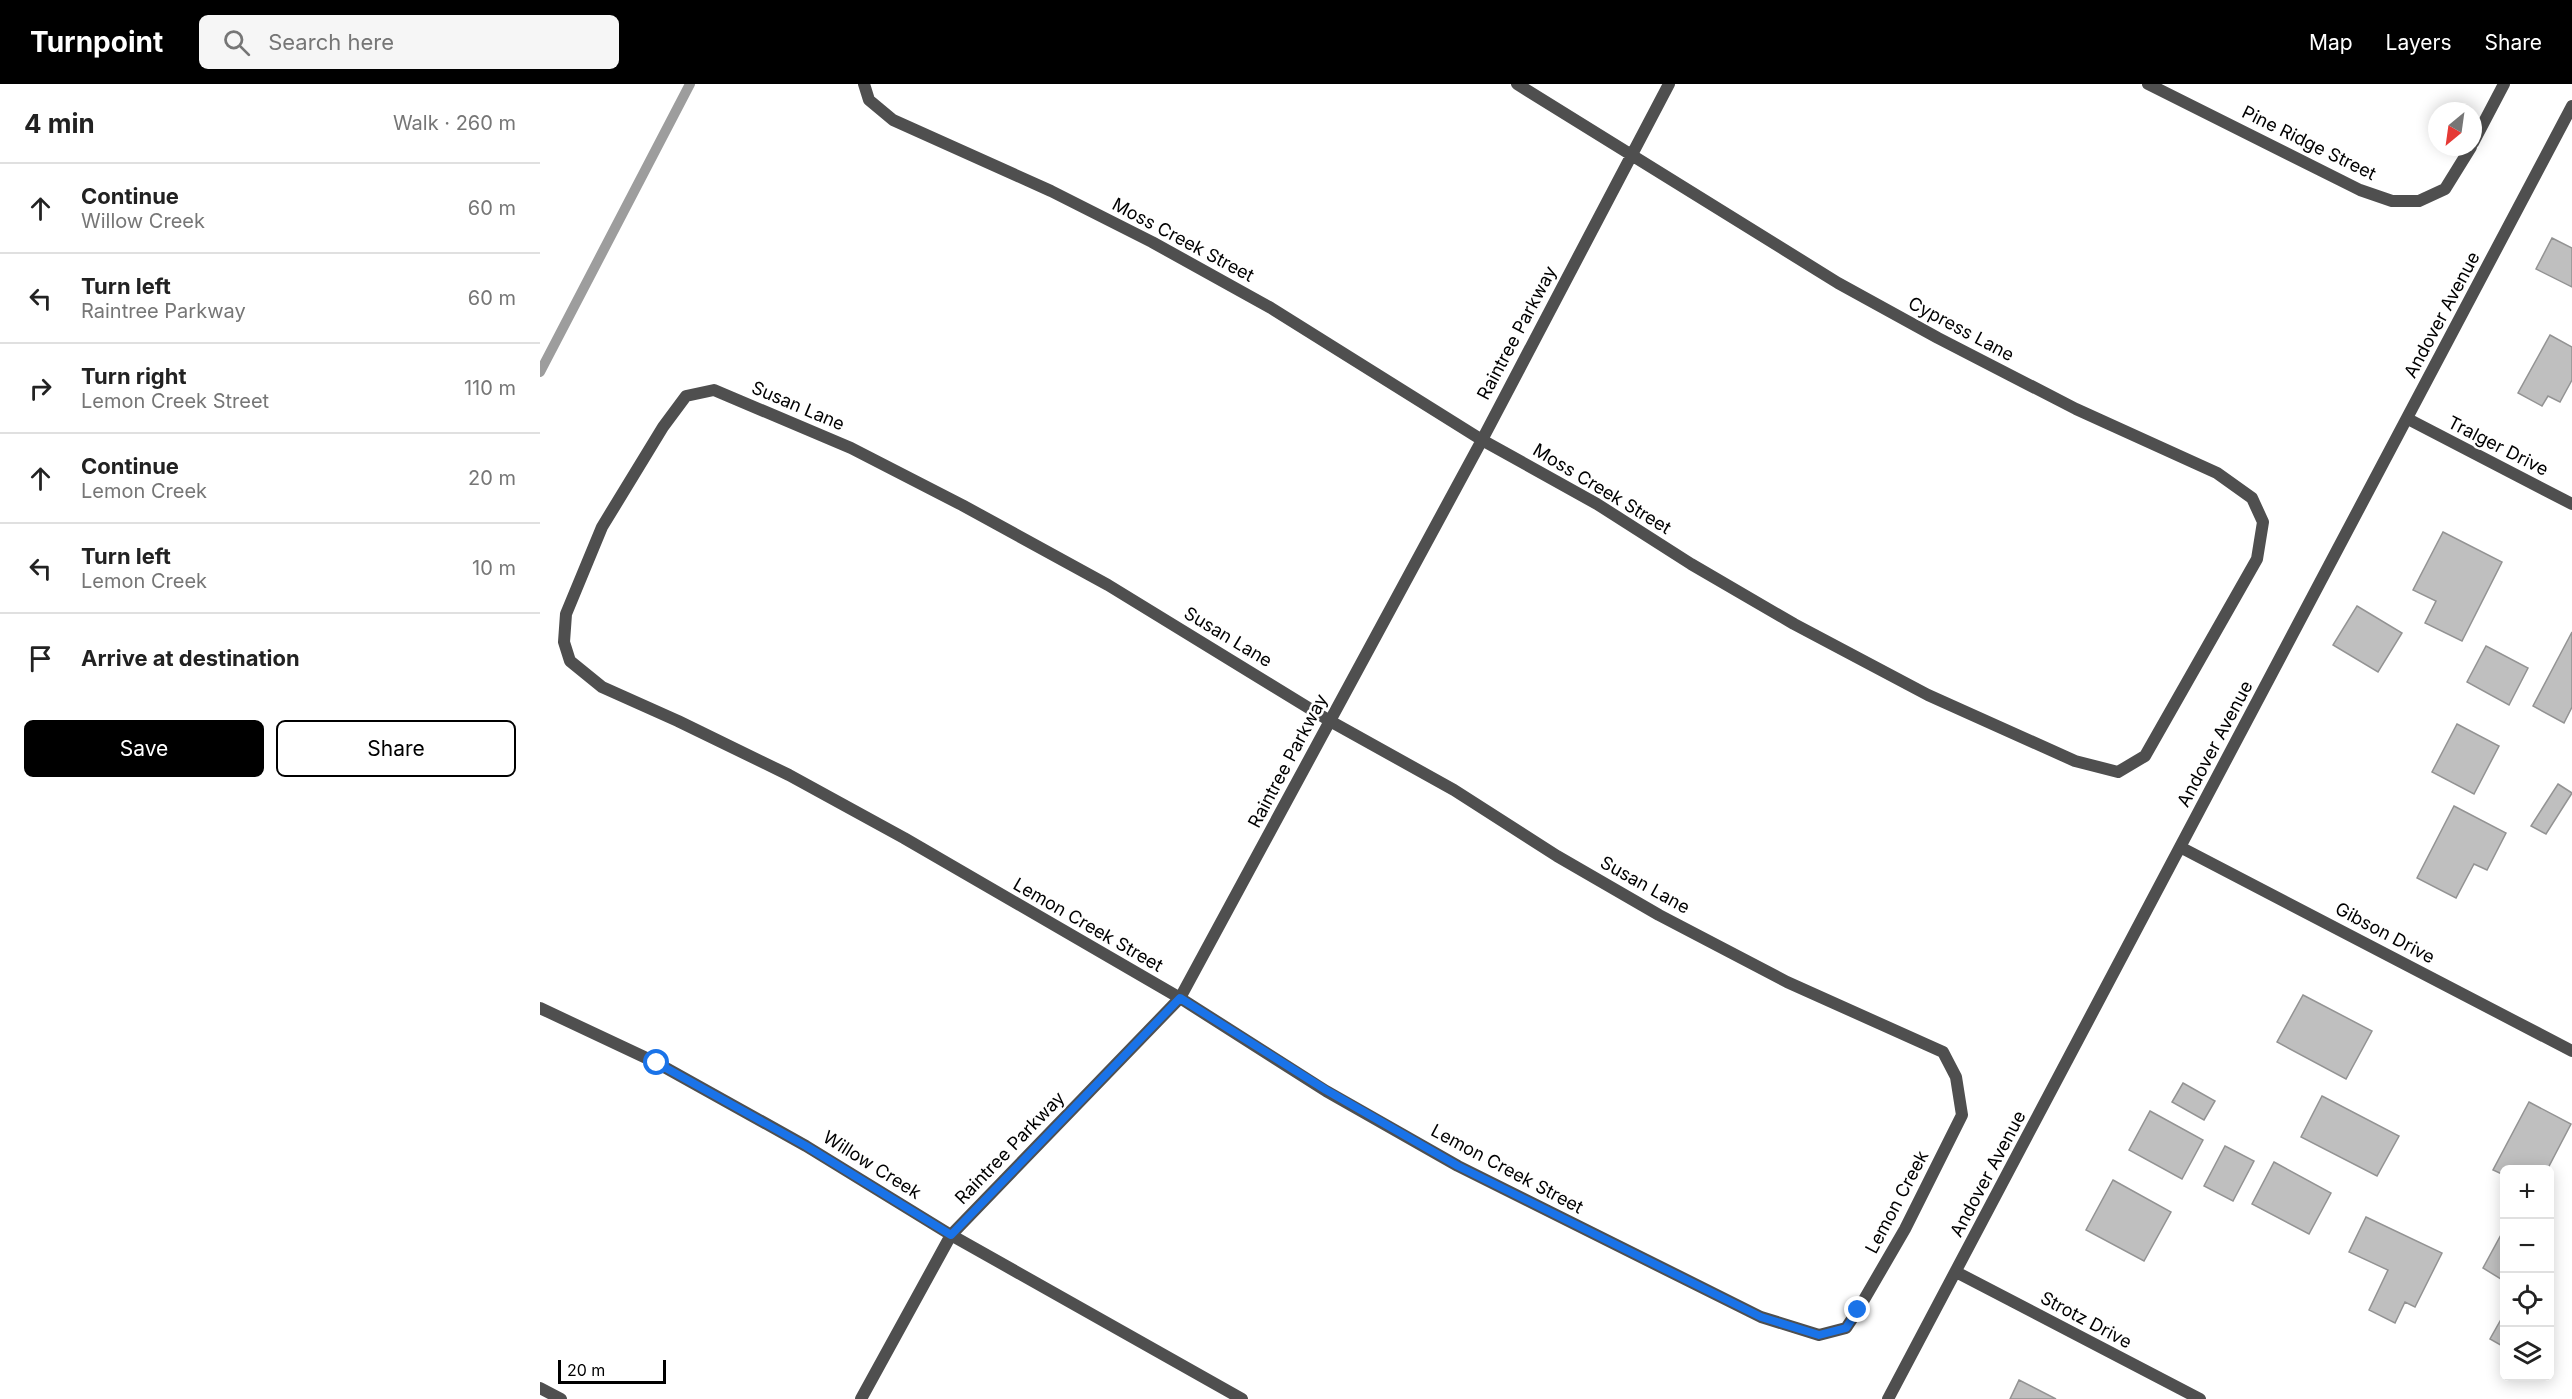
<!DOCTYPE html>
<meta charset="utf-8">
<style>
:root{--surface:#fff;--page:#f6f6f6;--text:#222;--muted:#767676;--line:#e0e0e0;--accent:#000}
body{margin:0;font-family:Inter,sans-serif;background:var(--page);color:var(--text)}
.controls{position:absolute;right:18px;bottom:18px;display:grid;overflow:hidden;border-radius:9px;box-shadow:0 3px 15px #0003}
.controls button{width:54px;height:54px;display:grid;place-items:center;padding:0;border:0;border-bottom:2px solid var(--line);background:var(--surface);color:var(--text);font:30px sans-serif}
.compass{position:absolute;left:1888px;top:18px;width:54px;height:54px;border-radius:50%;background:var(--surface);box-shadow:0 3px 15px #0003;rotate:209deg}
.scale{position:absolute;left:18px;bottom:15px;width:108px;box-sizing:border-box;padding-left:6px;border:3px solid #000;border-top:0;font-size:16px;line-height:21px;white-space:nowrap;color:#000;-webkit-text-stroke:4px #fff;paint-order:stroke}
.stop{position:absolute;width:18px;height:18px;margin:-14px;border:4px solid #1a73e8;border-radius:50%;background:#fff}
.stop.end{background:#1a73e8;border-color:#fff;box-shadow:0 2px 6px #0008}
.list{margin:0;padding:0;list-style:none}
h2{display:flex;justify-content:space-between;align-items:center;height:78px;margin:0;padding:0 24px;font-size:26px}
h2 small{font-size:20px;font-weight:400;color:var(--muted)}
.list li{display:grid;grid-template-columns:39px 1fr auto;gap:18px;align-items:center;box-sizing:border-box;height:90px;padding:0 24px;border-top:2px solid var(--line)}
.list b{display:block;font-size:22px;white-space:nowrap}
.list p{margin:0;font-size:20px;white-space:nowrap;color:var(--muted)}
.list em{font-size:20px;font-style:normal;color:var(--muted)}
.actions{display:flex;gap:12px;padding:18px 24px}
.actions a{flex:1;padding:14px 0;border:2px solid var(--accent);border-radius:9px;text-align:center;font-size:21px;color:var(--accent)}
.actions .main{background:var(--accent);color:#fff}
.icon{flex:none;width:33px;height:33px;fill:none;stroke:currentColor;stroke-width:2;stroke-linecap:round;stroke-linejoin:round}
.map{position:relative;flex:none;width:2032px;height:1315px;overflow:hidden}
header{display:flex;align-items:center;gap:36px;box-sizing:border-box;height:84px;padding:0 30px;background:var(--accent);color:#fff}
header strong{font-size:28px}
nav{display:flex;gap:33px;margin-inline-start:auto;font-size:21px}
.search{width:420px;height:54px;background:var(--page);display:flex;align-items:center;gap:15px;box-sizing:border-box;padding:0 21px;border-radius:9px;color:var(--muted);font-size:22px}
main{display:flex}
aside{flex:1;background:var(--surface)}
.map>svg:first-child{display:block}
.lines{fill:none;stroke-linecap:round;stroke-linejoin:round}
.stream{stroke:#9d9d9d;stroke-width:10}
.building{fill:#bfbfbf;stroke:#939393;stroke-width:1.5}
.minor{stroke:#4f4f4f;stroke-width:12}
.route{stroke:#1a73e8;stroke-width:8}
.labels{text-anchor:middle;stroke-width:5;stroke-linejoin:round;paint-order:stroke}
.street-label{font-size:18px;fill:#000;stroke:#fff}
</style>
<header>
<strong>Turnpoint</strong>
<div class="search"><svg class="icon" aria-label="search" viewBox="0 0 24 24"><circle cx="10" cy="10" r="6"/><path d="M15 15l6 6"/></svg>Search here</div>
<nav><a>Map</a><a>Layers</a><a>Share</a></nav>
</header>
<main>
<aside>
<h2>4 min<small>Walk · 260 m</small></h2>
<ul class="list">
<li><svg class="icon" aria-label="ahead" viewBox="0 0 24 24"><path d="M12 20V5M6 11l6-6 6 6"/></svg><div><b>Continue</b><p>Willow Creek</p></div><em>60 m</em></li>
<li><svg class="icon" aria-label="left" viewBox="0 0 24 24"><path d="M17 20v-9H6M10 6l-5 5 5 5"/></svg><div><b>Turn left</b><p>Raintree Parkway</p></div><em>60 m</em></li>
<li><svg class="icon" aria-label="right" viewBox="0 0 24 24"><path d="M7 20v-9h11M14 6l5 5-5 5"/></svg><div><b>Turn right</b><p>Lemon Creek Street</p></div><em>110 m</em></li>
<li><svg class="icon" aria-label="ahead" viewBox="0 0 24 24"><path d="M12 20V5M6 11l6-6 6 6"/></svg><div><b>Continue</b><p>Lemon Creek</p></div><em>20 m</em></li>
<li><svg class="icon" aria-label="left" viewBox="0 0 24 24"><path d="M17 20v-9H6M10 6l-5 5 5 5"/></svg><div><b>Turn left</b><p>Lemon Creek</p></div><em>10 m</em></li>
<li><svg class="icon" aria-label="arrive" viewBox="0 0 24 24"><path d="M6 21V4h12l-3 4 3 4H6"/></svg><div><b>Arrive at destination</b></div></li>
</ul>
<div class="actions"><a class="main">Save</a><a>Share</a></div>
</aside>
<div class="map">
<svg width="2032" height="1315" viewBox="0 0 2032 1315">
<rect width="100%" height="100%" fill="#fff"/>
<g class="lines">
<path class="stream" d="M0,288L150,0"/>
</g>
<path class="building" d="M2012,154L2032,164V203L1996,185Z
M2010,251L2032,263V296L2020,318L2008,312L2002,322L1978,309Z
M1903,448L1962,478L1922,557L1885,539L1896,517L1873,506Z
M1817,522L1862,549L1838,588L1793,561Z
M2032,548V623L2024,639L1993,622Z
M1946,562L1988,584L1969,621L1927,598Z
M1917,640L1959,662L1934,710L1892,688Z
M2018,700L2032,709L2006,750L1991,742Z
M1914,722L1966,749L1947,786L1934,780L1916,814L1877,794Z
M1763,911L1832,947L1806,995L1737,958Z
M1643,999L1675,1017L1664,1036L1632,1018Z
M1782,1012L1859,1052L1837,1092L1761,1053Z
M1989,1018L2031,1040L2007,1086H1964V1091L1953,1086Z
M1610,1027L1663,1056L1642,1095L1589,1066Z
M1685,1062L1714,1077L1693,1117L1664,1102Z
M1734,1078L1791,1109L1769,1150L1712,1120Z
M1573,1096L1631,1128L1604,1177L1546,1146Z
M1826,1133L1902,1169L1875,1223L1865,1218L1855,1239L1829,1226L1848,1186L1809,1168Z
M1962,1149L1964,1150V1197L1943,1184Z
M1964,1230V1263L1950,1255Z
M1479,1296L1516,1315H1470Z"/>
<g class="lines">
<path class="minor" d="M324,0L329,16L353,36L511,107L612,158L731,224L942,356L1057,420L1151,480L1254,540L1388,611L1535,677L1578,688L1605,672L1717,475L1723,438L1712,414L1677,389L1536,325L1398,254L1298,199L977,0
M1608,0L1820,106L1852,117H1879L1905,105L1931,63
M1933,59L1964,0
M174,306L311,364L422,421L568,501L790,637L914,706L1017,772L1119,831L1247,898L1403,968L1416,993L1422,1031L1365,1145L1318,1226L1306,1244L1279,1251L1221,1233L918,1082L786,1007L640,914L364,754L249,691L138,637L62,603L30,577L24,558L26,530L62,443L123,343L146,312Z
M1868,335L2032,420
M1640,763L2032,967
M0,924L117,979L266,1062L411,1151L702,1315
M1416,1188L1660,1315
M0,1304L21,1315
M321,1315L411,1151L640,914L942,356L1129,0
M1348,1315L2032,22"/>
</g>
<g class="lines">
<path class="route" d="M117,979L266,1062L411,1151L640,914L786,1006L918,1082L1221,1233L1279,1251L1306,1244L1318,1226"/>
</g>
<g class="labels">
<g class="street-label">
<text transform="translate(1769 59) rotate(26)" y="6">Pine Ridge Street</text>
<text transform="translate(643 156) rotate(28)" y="6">Moss Creek Street</text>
<text transform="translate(1902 231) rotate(-62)" y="6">Andover Avenue</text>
<text transform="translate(1421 245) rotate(28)" y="6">Cypress Lane</text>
<text transform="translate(977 249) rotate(-62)" y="6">Raintree Parkway</text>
<text transform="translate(258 322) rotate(23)" y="6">Susan Lane</text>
<text transform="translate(1958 362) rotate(27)" y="6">Tralger Drive</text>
<text transform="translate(1062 405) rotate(31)" y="6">Moss Creek Street</text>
<text transform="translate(688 553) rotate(31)" y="6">Susan Lane</text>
<text transform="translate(1675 660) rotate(-62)" y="6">Andover Avenue</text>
<text transform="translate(748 677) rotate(-62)" y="6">Raintree Parkway</text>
<text transform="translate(1105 801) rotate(29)" y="6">Susan Lane</text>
<text transform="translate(548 841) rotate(30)" y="6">Lemon Creek Street</text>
<text transform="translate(1845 849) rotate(28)" y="6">Gibson Drive</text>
<text transform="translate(470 1064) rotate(-46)" y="6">Raintree Parkway</text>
<text transform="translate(332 1081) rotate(32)" y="6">Willow Creek</text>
<text transform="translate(967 1085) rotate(28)" y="6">Lemon Creek Street</text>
<text transform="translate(1448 1090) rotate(-62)" y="6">Andover Avenue</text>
<text transform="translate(1357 1118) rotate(-62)" y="6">Lemon Creek</text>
<text transform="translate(1546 1236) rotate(28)" y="6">Strotz Drive</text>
</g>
</g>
</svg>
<div class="controls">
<button>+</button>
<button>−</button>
<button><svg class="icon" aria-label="locate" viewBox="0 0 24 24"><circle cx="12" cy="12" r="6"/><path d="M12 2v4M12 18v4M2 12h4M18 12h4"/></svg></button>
<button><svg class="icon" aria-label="layers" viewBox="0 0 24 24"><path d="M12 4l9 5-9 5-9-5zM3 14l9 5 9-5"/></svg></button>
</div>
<svg class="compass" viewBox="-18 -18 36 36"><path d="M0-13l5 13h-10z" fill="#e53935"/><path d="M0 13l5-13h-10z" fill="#767676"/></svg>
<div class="scale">20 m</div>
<div class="stop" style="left:117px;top:979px"></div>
<div class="stop end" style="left:1318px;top:1226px"></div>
</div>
</main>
